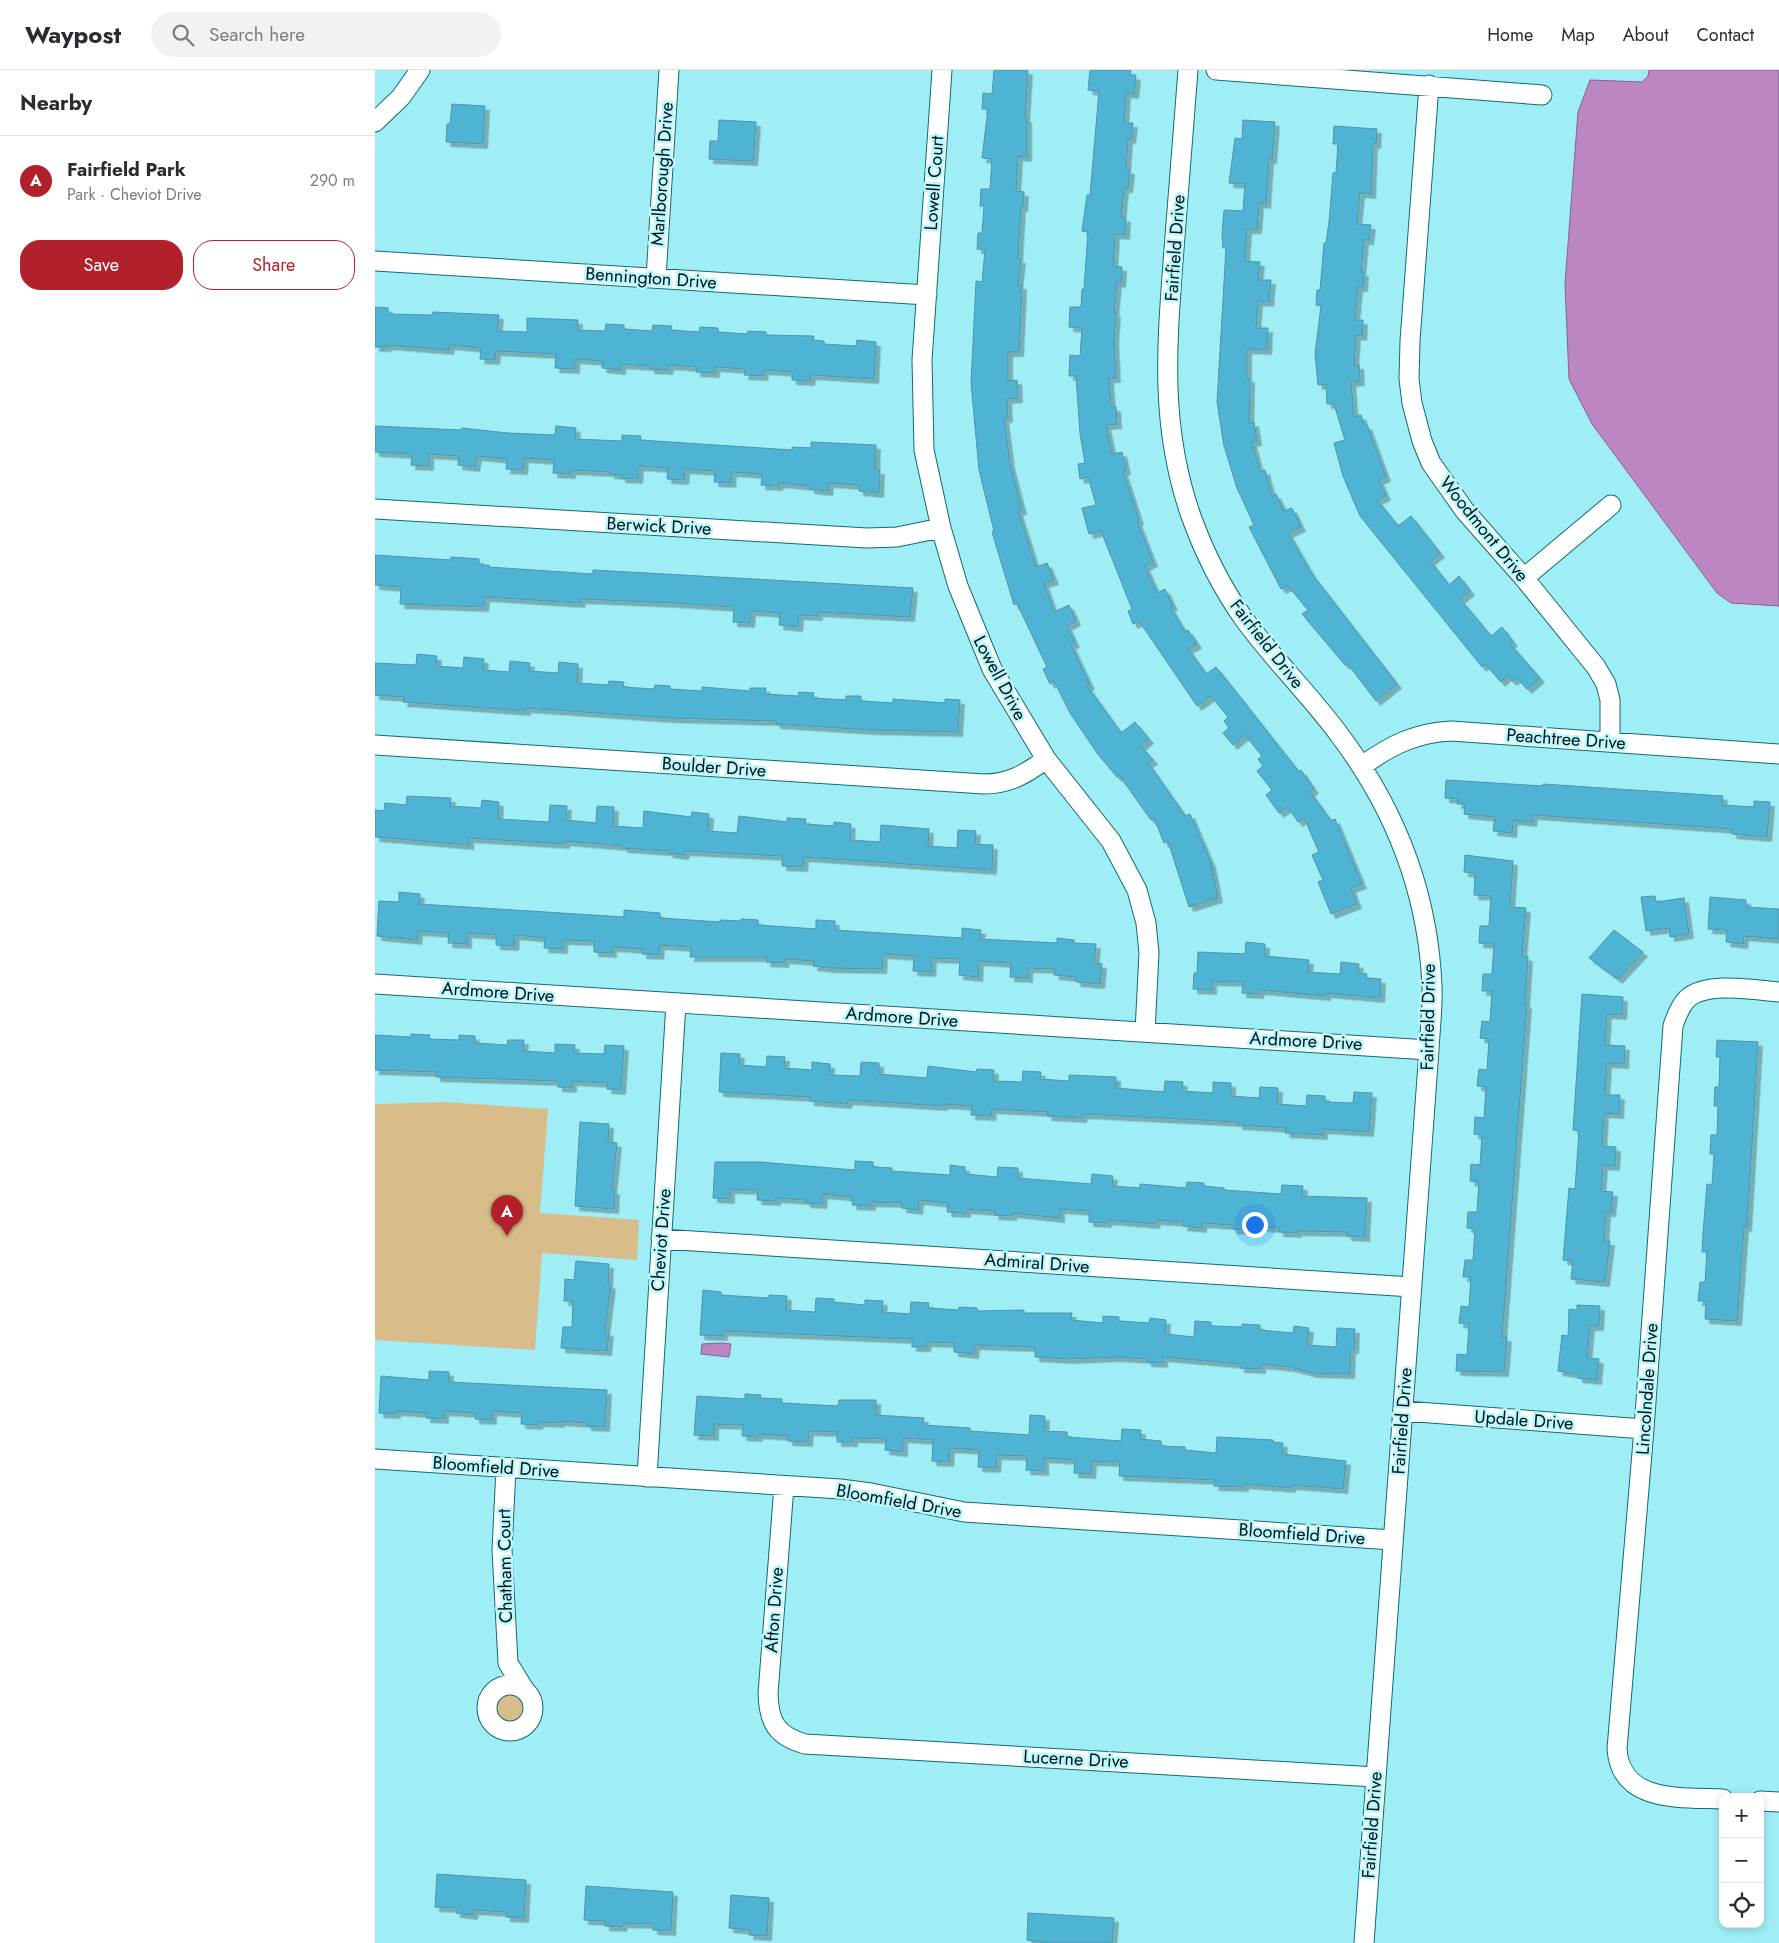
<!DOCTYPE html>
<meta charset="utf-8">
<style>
:root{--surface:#fff;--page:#f2f2f3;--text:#2b2b33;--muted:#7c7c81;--line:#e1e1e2;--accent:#b2202c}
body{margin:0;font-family:Jost,sans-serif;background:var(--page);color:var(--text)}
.controls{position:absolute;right:15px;bottom:15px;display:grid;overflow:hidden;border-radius:10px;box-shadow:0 2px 8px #0003}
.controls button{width:45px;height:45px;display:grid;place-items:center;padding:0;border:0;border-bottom:1px solid var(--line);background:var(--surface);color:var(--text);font:25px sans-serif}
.you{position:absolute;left:879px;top:1154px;width:18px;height:18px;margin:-12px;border:4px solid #fff;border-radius:50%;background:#1a73e8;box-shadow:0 0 0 8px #1a73e833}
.badge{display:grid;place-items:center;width:32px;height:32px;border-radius:50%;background:var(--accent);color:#fff;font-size:16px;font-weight:700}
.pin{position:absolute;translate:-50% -41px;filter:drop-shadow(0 1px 2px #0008)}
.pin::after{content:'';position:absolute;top:26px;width:18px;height:15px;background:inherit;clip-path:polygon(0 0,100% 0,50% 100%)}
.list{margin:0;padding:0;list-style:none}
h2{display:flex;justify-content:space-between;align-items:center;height:65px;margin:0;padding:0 20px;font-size:21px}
h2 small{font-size:16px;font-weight:400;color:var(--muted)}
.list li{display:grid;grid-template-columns:32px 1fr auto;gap:15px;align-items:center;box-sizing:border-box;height:90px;padding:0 20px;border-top:1px solid var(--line)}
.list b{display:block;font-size:19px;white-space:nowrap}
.list p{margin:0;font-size:16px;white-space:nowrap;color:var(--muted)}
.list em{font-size:16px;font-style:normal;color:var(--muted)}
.actions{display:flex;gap:10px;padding:15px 20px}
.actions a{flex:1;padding:11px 0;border:1px solid var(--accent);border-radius:20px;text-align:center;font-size:18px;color:var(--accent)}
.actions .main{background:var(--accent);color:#fff}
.icon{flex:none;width:28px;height:28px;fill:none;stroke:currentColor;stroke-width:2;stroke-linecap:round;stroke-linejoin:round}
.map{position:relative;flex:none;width:1404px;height:1873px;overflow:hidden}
header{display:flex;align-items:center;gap:30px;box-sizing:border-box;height:70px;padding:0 25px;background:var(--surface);border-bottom:1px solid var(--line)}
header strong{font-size:24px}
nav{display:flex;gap:28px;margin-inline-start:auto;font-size:18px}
.search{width:350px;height:45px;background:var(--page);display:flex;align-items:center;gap:12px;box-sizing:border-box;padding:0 18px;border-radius:28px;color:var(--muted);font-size:19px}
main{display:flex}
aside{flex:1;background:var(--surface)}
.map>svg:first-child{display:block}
.green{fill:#d8bd8a}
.water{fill:#bc86c2;stroke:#84638e}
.building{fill:#4fb3d4;stroke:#4f94ac;filter:url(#shadow)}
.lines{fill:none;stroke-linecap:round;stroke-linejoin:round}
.minor-casing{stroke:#106b72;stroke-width:21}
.minor{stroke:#fff;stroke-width:19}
.labels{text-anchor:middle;stroke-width:5;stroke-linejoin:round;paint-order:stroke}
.street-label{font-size:18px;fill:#001215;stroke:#baf8fe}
</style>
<header>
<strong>Waypost</strong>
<div class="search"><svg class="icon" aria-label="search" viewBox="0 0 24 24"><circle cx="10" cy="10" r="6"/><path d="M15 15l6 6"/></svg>Search here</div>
<nav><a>Home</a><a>Map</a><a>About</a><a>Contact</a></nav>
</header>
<main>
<aside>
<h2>Nearby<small></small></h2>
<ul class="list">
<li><span class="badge">A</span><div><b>Fairfield Park</b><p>Park · Cheviot Drive</p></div><em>290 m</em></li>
</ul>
<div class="actions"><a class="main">Save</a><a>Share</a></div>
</aside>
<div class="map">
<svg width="1404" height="1873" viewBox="0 0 1404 1873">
<defs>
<filter id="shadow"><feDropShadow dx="4.5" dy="4.5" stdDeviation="0" flood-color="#0004"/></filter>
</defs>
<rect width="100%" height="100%" fill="#9feef5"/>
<path class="green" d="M70,1032L173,1039L165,1143L264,1150L262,1190L167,1183L160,1280L0,1270V1034Z
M122 1638a13 13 0 1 1 26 0a13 13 0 1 1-26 0Z"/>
<path class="water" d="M1274,0H1404V536L1356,533L1342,523L1217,354L1194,309L1190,214L1203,42L1215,10L1267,12L1273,6Z
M346,1273L356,1274L354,1287L326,1284L327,1274Z"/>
<path class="building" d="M619,0H653L650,48H652V87L643,86L641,121L649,122L648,137H646L644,169L643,189H646L643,215H647L644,282H633V311L642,310L643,328L632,329L633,348H629L635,394L647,440L643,441L661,497L672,493L679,510L669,513L679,542L694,535L701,551L692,556L700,573L696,575L715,615L712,616L746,663L760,652L774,669L766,676L778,690L773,693L810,746L815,744L836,793L843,828L814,837L793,771L789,773L779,748L776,750L744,705L742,707L722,683L695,643L679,611L675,614L668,599L672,597L646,542L642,533L639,535L617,462L619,461L604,400L596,313L601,211L607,212L610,180L602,179L603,163H607L609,136H605L606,119H615L617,89L607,88L613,39H607L608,23L617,24Z
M715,0H756L755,5L761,6L759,24L751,23L749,53H758L756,69H753L751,99L755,100L753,118H749L746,147L751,148L750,165L740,164L738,196L747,197L746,213L742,212L739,243H741L739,269L741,308H734L736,337H741L742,354L731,355L737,384L747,382L751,400L748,401L764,450L762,451L778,492L770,496L782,523L790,519L798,536L795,537L810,562L813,560L822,574L813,579L831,604L841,597L924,702L926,700L939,719L935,722L956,751L960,749L987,814L976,818L982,834L956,844L943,812L948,810L937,785L944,782L929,748L923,752L913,737L904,743L891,725L897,720L882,701L888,696L883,689L887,686L870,665L858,675L848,663L854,658L849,651L853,647L836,626L822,636L764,551L758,554L753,541L757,539L726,461L714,464L707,438L721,435L713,407L705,409L703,394L710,393L705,364L701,306H694L695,285L705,286L707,258L694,257L695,237H706L707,219H709L713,162L707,161L712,125H715L724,21L713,20Z
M77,34L110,36L108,74L71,72L72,54H75Z
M344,50L381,52L378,91L334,89L335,71H343Z
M868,50L900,52L897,89H894L891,134L884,133L882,159H872L870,191L885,192L883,210H896L894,232L883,231L881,258H893L892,280L872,279V308H875L874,353L879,352L882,371L877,372L885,402L890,400L897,426L901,424L909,441L917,438L926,457L913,463L936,503L1022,614L1001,631L972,593L970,595L927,544L933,540L913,516L906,519L874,457L879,455L862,418L849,376L842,332L851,178H848L847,164L849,140L868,141L870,114L854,113L860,68L867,69Z
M959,56L1002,59L1001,74H998L996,124L985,123L982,154L996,155L994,170H989L986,202H989L988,217H983L980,250H988L987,266L981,265L979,295H984L985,311L976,312L979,347L986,345L990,356L992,355L1011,407L1004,410L1011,426L1002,430L1023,456L1036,446L1065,483L1055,491L1074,515L1084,506L1095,521L1085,529L1116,566L1127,557L1138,572L1135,574L1165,608L1152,619L1142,608L1137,611L1132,606L1126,612L1110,594L1107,597L985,446L968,406L959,373L970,370L959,334H952L951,314L943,315L940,284L946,236L941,235L942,220H945L949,173H951L954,152L958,103H961L963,74H958Z
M0,237L13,238V244L57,245L58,242L124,245L122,261L152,262V248L203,250L202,260L230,261L231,254L249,255V259L277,261L278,255L297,256L296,260L324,262L325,257L343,258V262L372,264L373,261L391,262V265L439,266L438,270L449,271V274L481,276L482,270L501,272L499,309L436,305L435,311L417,310V302L389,300L388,306L369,305L370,299L340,297V303L321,302L322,297L294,295L293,300L275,299V296L246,294V300L227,298L228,291L200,289V299L180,298L181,284L121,281L120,290L105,289L106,278L75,275L74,280L12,275V277H0Z
M0,356L86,360L87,358L133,363L180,365L181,356L201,358L200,369L247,371V365L266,366L265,370L417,380V377L436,378V372L501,375L500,400H505L504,423L484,421V415L454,413L453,421L435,419V416L404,413L403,416L386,415L387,404L357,402L356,413L339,412L340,401L310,399L309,410L292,409L293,398L264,396L263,409L246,408V405L235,404V402L196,400V404L178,403L179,390L149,388L148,400L131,399L132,389L102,386L100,397L83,395L84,386L54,384V396L36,395L37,384L0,382Z
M0,485L76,490V487L104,489V495H114V497L218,504V500L538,518L535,547L443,542V546L424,545L423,557L404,555L405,543L376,541L375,553L358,552L359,537L300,533L206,529L205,533L112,527H110L109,537L25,534L26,517L0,515Z
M42,584L62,586L61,596L88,598L89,587L109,589L108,600L134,602L135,591L155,593L154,601L183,603L184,592L203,594L202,613L233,615L234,611L249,612L248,617L279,619L280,615L295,616V619L327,621V617L375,621V618H391L390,624L423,626L424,622L439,623L438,628L471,630V626H486V631L518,633V629L570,633V629L585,630L583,662L496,660L401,654V651L293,648L151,638V641L28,632L29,627L0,625V593L41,595Z
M1071,710L1168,716V714L1348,726L1347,735L1379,737V731L1395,732L1392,767L1357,764V759L1158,745L1157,752L1138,750L1137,763L1118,761L1120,747L1089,744L1090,734H1082L1083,729L1070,728Z
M32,726L76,728L75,736L106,738L107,730L124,732L123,749L174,752L175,735L192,736L191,750L221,753L222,736L239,737L238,756L268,758L269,741L316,747L317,742L334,744L333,761L362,763L364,746L412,752V748L431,749L430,754L459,756V752L476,754L475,770L505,772L506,755L554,759L553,776L582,778L583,760L601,761L600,774L618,775L617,800L429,787L428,797L407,796V786L310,781L309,785L293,783V781L248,778V776L190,771V774L94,768V775L0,767V740L9,741L10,733L31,735Z
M1090,785L1138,791L1135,837L1151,838L1147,886L1153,887L1150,934H1152L1127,1267H1132L1129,1302L1081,1301L1082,1284L1092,1285L1094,1254L1084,1253L1086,1236L1094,1237L1096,1207H1088L1090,1190H1098L1100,1159L1092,1158L1093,1142H1102L1104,1112L1095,1111L1096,1094L1105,1095L1107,1065L1099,1064L1100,1047L1109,1048L1111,1017L1102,1016L1104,999L1112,1000L1114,969L1105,968L1107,951L1115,952L1117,921H1107L1108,904H1117L1119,874L1104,873L1105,856H1114L1116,826L1099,825L1100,803L1089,802Z
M24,822L45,824L44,834L249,847V840L285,843V848L345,852V850L366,851V849L383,850V855L441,859V850L460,851V860L587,868V858L606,860L605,869L682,873V868L699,870V873L721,874L719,893L727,894L725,914L701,912V907L679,905L680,899L653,898V908L635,907L636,893L604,891L603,907L584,905L585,889L557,888L556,902L538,901L539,886L508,884L507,899L454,898L438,896L439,891L410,889L409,893L391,892L392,887H315L316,877L285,875L284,885L267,884L268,879L237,877V883L219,882V871L188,870V879L169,878L170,868L140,865L139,876L121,875V865L92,863V874L73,873L74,863L43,861L42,870L2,866L4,831L24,832Z
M1280,826L1281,832L1309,828L1314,864L1295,867L1294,858L1271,861L1266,827Z
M1335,827L1371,830V837L1404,839V869L1369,866L1368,874L1351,872L1352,860L1333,859Z
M1239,860L1268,882L1243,909L1214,888Z
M871,872L890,874V886L934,890L933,902L965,904L966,892L984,894L983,903L992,904L991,908L1006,909L1005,928L951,923V926L885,920L884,924L867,923L868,912L837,911V920L818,919L819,903H822L823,882L870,884Z
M1207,924L1248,927L1247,945L1232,944L1230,975L1250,976L1249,994L1232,993L1230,1025H1245L1244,1044L1229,1043L1227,1076L1241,1077L1240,1096L1228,1095L1226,1121L1238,1122L1236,1142H1231L1229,1171H1235L1230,1212L1196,1209L1198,1191L1188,1190L1194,1118L1200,1119L1204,1061L1198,1060Z
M36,964L55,965L54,969L84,970V965L100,966V973L132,975L133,970H149L148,981L180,983V974L200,975L199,983L229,984L230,975L249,976L246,1020L232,1019L233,1013L197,1011V1018L183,1017V1011L61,1007V1002L0,1000V965L36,967Z
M1342,970L1383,972L1372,1157H1369L1362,1251L1330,1249L1331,1231H1323L1325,1212H1330L1332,1182H1327L1328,1163L1332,1114L1337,1115L1339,1084H1335L1336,1065H1342L1343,1036H1339L1340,1017H1344L1345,987H1341Z
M346,983L365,984L364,995L391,997L392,986L410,987L409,998L437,1000V992L455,994V1005L485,1006L486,992L504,993V1004L552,1008L553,996L601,1002L602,999L619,1000L618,1011L647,1012L648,1001L666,1002L665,1009L694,1011V1005L741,1007V1018L789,1022L790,1011L808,1012L807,1021L838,1023V1012L856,1013V1026L884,1028L885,1017L903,1018L902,1034L931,1036L932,1025L950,1026V1032L978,1033L979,1022L997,1023L994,1062L948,1059V1065L910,1063L911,1058L863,1055V1052L708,1044L707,1048L672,1046L673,1042L617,1039L616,1046L596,1045L597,1036L569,1034L568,1036L473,1030L472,1034L435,1031V1027L344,1022Z
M205,1052L234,1054L233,1072L242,1073L237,1120H240L239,1139L200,1136Z
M480,1091L498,1092V1097L517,1098V1101L575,1105V1095L590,1097V1104L622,1107L623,1097L643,1098V1108L716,1114L717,1104L738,1106L737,1116L765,1118V1114L811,1118L812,1112L829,1113V1116L849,1118V1120L906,1124L907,1115L928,1116L927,1126L992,1128L990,1167L972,1166V1162L922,1161V1163L904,1162V1158L875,1156V1160L857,1159V1155L827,1153V1158L808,1156L809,1152L781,1150L780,1154L732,1150V1153L714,1152V1141L685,1139V1148L637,1143V1146L619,1145L620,1141L591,1139V1143L572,1142L573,1133L544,1130L543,1140L527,1138V1133L496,1132V1136L477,1135L478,1127L448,1124L447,1134L431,1133V1130L401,1128V1131L382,1130L383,1120L355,1119V1129L338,1128L340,1092H385L480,1100Z
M201,1191L234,1194L233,1214L236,1215L230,1262H234L232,1281L186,1278L188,1257H197L198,1231H189L190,1209L199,1210Z
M328,1220L346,1222V1225L394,1228V1225L412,1226L411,1240L440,1242L441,1228L459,1229V1232L490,1235V1230L508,1231L507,1242L535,1244L536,1232L554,1233L553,1238L584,1240V1237L602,1238V1241L649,1240V1243H697L696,1250L728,1253V1246L744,1247V1251L774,1253L775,1248L791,1250L790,1264L819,1267L820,1251L836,1252V1256L867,1257V1254L885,1255V1260L918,1263L919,1256L934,1258L932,1275L961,1277L962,1258L980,1259L979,1279H976L975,1304L938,1303L915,1297L886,1294V1299L865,1298V1294L788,1287V1293L772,1292V1289L741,1287L694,1289L660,1287V1278L655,1277L600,1275L599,1284L579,1282V1273L552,1272L551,1277H537V1269L348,1261V1266L325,1265Z
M1202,1235L1225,1236L1224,1256H1215L1212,1288L1224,1289L1222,1310L1203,1308V1304L1183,1301L1187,1265L1193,1266L1194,1239L1202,1240Z
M54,1301L74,1302V1312L232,1320L230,1357L212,1356V1353L185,1351V1353L164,1352L163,1355L146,1354L147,1343L117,1341V1350L100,1349V1343L69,1341V1349L51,1348L52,1343L21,1341V1344L4,1343L6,1306L54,1310Z
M370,1324L386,1325L385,1328L407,1329V1333L463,1336L464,1330H501V1345L549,1348L548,1355L595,1358V1361L654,1365L655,1345L670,1346L669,1361L692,1362V1367L746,1371L747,1359L766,1360L765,1369L786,1371V1376L810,1377V1380L841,1383L842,1367L898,1370V1372L908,1373L907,1384L971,1391L968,1419L916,1415V1418L869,1414V1417L839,1416L840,1410L744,1406L745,1392L717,1391L716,1404L699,1403L700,1390L669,1388V1401L651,1400L652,1386L622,1385L621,1398L603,1397L604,1380L575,1378L574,1392L557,1391L558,1370L528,1368V1382L510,1380L511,1369L478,1368V1372H462V1362L434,1361L433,1372L413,1371V1366L383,1364V1367L367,1366L368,1355L339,1354V1366L319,1365L322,1326L370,1329Z
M62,1804L151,1810L149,1848L131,1847V1842L99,1840L98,1845L81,1843V1838L60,1837Z
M211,1816L298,1822L296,1861L278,1860V1854L248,1853L247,1857L230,1856V1851L209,1850Z
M356,1825L394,1828L392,1866L374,1865L375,1860L354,1858Z
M653,1843L739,1848L737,1873H671L652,1870Z"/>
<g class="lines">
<g class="minor-casing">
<path id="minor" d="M567,0L547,290L549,380L566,458L583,516L617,599L671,689L736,771L762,820L771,853L774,883L770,962
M813,0C808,60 804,119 799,179C792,274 784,354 816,446C829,482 847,518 869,549C898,589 934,624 963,663C1020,738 1053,822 1057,916C1058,937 1055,959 1054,980L989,1873
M841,0L1167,25
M1054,15L1035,271L1034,309L1037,333L1047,371L1056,393L1090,441L1149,508L1221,597L1231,614L1235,630V672
M0,52L26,27L45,0
M0,191L552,225
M281,208L294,0
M0,439L492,468L522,467L566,458
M1149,508L1236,435
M0,675L609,714C634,714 651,704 671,689
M987,696C1016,675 1040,663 1076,661L1404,684
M0,914L1054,980
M286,1169L1037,1217
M1029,1341L1269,1359
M0,1389L465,1419L496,1423L589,1442L1018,1470
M131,1398L127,1480L133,1593L149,1619
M272,1407L301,933
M409,1416L393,1624C394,1653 402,1666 430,1674L1001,1707
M112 1638a23 23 0 1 1 46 0a23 23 0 1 1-46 0Z
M1348,1729C1307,1727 1246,1734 1242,1679L1269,1359L1298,956C1301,947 1305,936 1312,929C1331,911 1380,920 1404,922
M1385,1731L1404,1732"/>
</g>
<use href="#minor" class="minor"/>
</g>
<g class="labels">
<g class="street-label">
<text transform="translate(287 104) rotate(-86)" y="6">Marlborough Drive</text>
<text transform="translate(559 113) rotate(-86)" y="6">Lowell Court</text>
<text transform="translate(800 178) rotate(-86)" y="6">Fairfield Drive</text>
<text transform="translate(276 208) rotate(4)" y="6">Bennington Drive</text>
<text transform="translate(284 456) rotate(3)" y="6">Berwick Drive</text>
<text transform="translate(1109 459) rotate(51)" y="6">Woodmont Drive</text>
<text transform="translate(892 574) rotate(52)" y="6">Fairfield Drive</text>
<text transform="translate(625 608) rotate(62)" y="6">Lowell Drive</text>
<text transform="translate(1191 669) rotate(4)" y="6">Peachtree Drive</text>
<text transform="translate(339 697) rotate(4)" y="6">Boulder Drive</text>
<text transform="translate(123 922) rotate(4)" y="6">Ardmore Drive</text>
<text transform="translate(527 947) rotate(4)" y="6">Ardmore Drive</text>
<text transform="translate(1053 947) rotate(-89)" y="6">Fairfield Drive</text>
<text transform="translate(931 971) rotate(3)" y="6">Ardmore Drive</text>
<text transform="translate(286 1170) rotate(-86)" y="6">Cheviot Drive</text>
<text transform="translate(662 1193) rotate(4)" y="6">Admiral Drive</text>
<text transform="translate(1272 1319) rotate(-86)" y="6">Lincolndale Drive</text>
<text transform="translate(1149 1350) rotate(4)" y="6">Updale Drive</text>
<text transform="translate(1027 1351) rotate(-86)" y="6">Fairfield Drive</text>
<text transform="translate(121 1397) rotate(4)" y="6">Bloomfield Drive</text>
<text transform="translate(524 1431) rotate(10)" y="6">Bloomfield Drive</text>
<text transform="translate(927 1464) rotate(4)" y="6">Bloomfield Drive</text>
<text transform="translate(130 1496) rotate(-91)" y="6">Chatham Court</text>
<text transform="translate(399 1540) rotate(-86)" y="6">Afton Drive</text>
<text transform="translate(701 1689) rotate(3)" y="6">Lucerne Drive</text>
<text transform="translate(997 1755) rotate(-86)" y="6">Fairfield Drive</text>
</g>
</g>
</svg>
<div class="controls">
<button>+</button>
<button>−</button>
<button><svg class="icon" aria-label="locate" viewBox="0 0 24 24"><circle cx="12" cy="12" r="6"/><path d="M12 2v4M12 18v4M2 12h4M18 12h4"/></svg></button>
</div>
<div class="you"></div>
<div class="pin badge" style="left:132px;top:1166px">A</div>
</div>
</main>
